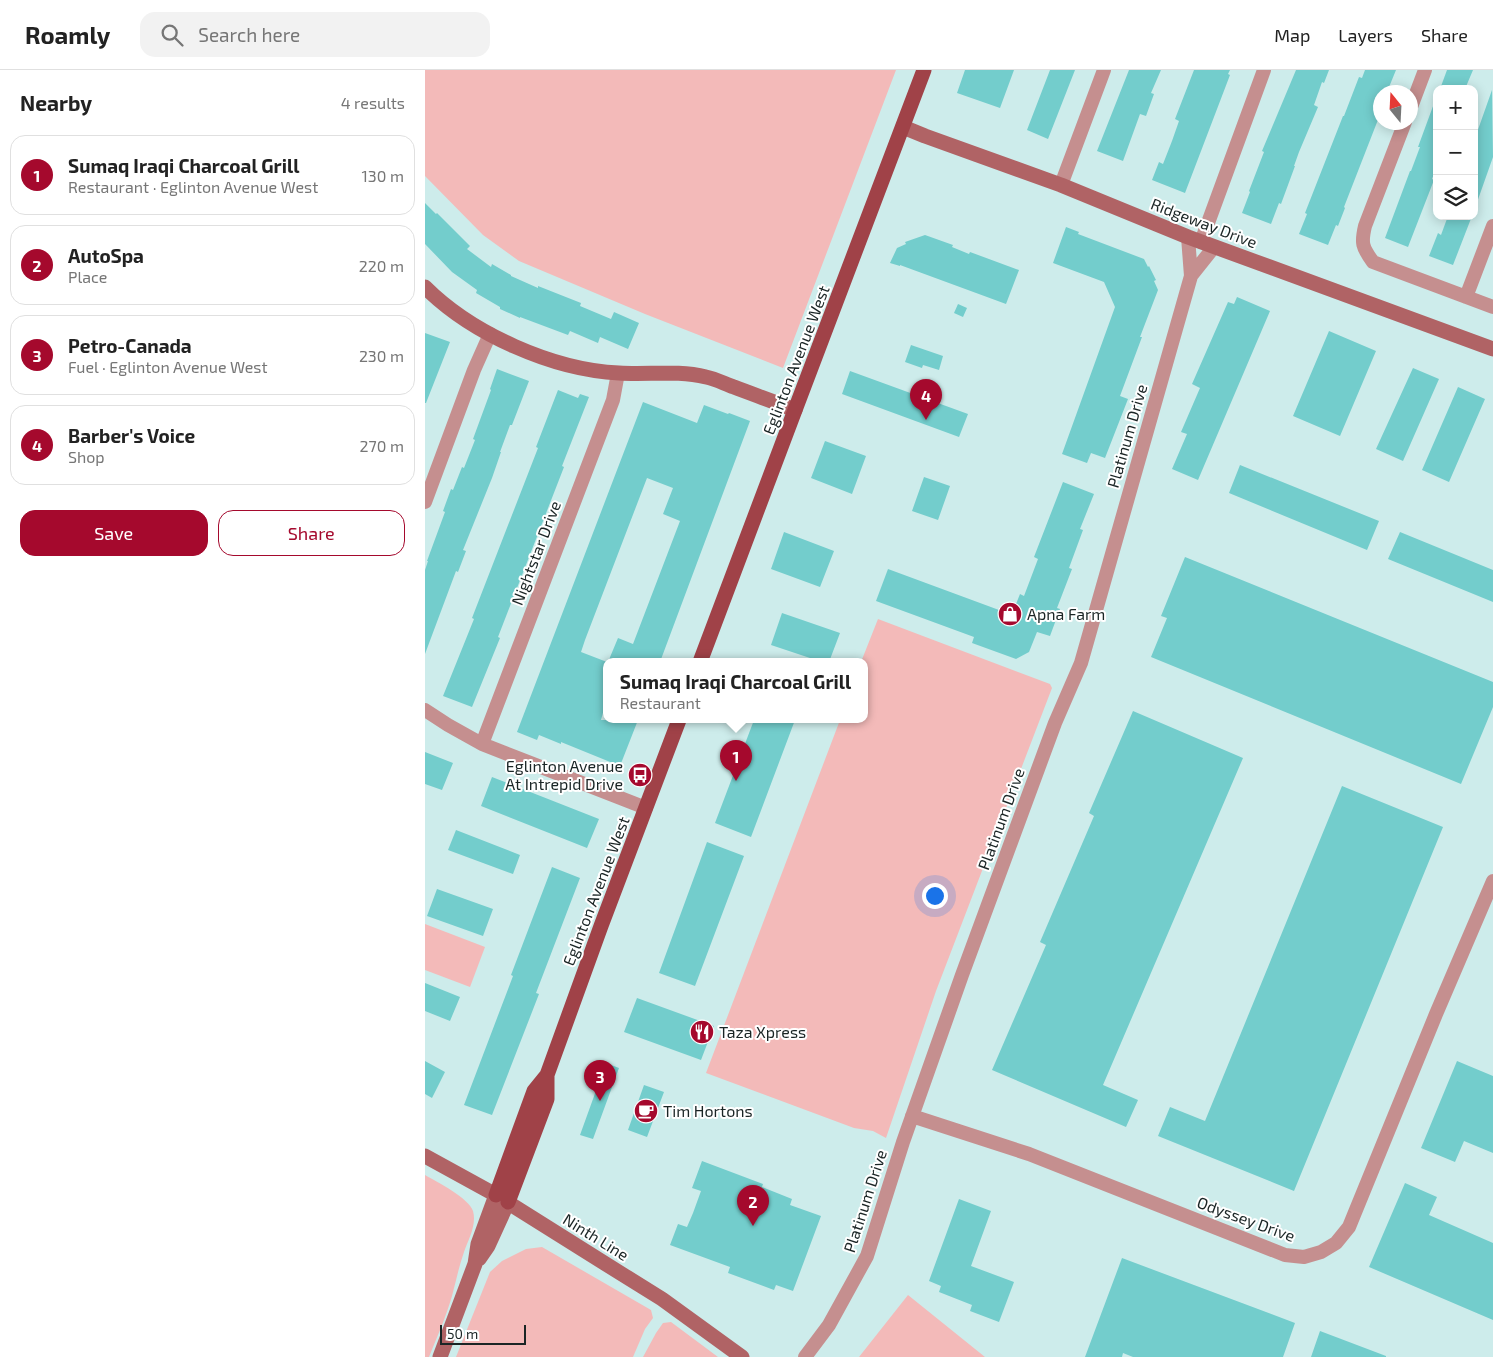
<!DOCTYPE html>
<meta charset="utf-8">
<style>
:root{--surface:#fff;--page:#f2f2f2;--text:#222;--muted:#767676;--line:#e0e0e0;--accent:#a5092d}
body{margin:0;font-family:"Exo 2",sans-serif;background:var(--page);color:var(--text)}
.controls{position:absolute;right:15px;top:15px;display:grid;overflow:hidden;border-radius:10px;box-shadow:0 2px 12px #0003}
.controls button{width:45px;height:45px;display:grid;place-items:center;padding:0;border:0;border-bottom:1px solid var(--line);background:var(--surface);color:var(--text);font:25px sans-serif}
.compass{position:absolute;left:948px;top:15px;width:45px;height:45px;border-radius:50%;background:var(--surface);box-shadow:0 2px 12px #0003;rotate:342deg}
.scale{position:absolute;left:15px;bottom:12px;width:86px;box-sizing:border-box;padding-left:5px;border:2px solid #1a2525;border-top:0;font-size:14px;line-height:18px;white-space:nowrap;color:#1a2525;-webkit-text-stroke:4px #fff;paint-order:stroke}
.you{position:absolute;left:509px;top:825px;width:18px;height:18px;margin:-12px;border:4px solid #fff;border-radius:50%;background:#1a73e8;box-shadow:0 0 0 8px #1a73e833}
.badge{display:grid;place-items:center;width:32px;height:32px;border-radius:50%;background:var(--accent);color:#fff;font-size:16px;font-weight:700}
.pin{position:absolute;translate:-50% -41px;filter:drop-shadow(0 1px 2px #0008)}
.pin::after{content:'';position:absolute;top:26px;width:18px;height:15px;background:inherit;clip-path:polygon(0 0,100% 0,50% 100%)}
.popup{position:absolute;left:178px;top:588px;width:265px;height:65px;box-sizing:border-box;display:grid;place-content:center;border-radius:10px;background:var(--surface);filter:drop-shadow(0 1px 4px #0005);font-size:16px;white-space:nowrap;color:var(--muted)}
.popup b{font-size:19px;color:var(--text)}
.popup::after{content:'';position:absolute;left:50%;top:100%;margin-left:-10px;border:10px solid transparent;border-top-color:var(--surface)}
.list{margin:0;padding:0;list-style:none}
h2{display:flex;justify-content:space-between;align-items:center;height:65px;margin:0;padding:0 20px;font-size:21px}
h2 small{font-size:16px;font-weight:400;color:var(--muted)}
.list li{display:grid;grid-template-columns:32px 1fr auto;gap:15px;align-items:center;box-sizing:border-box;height:80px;margin:0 10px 10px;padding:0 10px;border:1px solid var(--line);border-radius:15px}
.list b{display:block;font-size:19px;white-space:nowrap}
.list p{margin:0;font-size:16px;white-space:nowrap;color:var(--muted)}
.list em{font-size:16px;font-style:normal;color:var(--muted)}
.actions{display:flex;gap:10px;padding:15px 20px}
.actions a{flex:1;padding:11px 0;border:1px solid var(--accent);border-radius:15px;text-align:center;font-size:18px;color:var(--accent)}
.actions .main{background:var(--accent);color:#fff}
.icon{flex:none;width:28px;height:28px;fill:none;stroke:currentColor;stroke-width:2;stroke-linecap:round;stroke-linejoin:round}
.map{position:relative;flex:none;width:1068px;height:1287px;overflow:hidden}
header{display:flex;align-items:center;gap:30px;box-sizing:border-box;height:70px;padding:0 25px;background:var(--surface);border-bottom:1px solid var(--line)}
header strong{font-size:24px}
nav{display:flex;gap:28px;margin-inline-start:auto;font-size:18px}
.search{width:350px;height:45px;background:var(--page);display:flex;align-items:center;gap:12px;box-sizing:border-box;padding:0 18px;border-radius:15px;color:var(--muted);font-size:19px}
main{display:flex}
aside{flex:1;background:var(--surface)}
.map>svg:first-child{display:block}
.green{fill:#f3bab9}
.building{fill:#73cdcc}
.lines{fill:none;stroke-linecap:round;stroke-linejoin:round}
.street{stroke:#c58f8f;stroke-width:14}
.secondary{stroke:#b06365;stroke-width:15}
.primary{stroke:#a04248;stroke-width:15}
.labels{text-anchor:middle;stroke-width:4;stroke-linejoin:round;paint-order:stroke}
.street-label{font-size:16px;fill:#1a2525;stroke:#fff}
.poi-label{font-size:16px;fill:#1a2525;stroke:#fff;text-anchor:start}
</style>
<header>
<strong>Roamly</strong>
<div class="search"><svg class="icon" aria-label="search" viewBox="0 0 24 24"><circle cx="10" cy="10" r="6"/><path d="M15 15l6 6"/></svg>Search here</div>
<nav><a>Map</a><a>Layers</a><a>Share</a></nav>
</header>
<main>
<aside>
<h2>Nearby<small>4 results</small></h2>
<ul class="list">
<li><span class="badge">1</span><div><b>Sumaq Iraqi Charcoal Grill</b><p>Restaurant · Eglinton Avenue West</p></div><em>130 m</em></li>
<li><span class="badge">2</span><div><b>AutoSpa</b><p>Place</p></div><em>220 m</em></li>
<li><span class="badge">3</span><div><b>Petro-Canada</b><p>Fuel · Eglinton Avenue West</p></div><em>230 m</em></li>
<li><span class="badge">4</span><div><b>Barber's Voice</b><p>Shop</p></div><em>270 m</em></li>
</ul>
<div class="actions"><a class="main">Save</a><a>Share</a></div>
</aside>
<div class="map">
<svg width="1068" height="1287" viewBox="0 0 1068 1287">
<rect width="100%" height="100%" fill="#cdeceb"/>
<path class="green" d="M0,0H471L358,298L220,244L94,191L58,165L0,106Z
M453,549L625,614L627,618L511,921L461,1068L448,1061L429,1058L281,1003L415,650H440V592H436Z
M0,854L60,877L45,917L0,900Z
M0,1105C12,1112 44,1128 48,1141C52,1155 43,1170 39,1182C34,1196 31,1211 27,1226C21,1247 12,1267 4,1287H0Z
M117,1177L226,1240L228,1248L220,1259L208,1287H31L65,1202L77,1191L101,1179Z
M483,1225L560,1287H434Z
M246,1252L293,1287H218L231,1263L238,1253Z"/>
<path class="building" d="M540,0H589L575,38L532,23Z
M625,0H650L623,69L602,60Z
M704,0H736L726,23L729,24L721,46L715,44L698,91L672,81Z
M769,0H805L803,4L805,5L760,123L727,110L734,92L738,94L747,71L754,51L750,49Z
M871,0H904L899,13L897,12L889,35L893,37L874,82L869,96H870L856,134L854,133L846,154L817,143L825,122L824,121L839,82L837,81Z
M940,0H971L962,22H956V42L919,137L920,138L913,156L911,155L903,175L874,164L882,144L880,143L918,46H919L934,7L937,8Z
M1022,0H1048L1040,19H1015Z
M1067,20L1068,87L1050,138L1049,71Z
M1011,28L1012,96L1007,109L1009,110L983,177L960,168L985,101H986L995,77H993Z
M0,133L11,144L12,143L45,176L42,179L66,197L67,194L86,205V206L113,218V216L156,233L155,236L186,249L189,242L214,253L203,279L175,267L173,273L145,261L143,265L95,247V248L75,239V237L51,223L52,220L27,202L0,174Z
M1023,146H1047L1028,195L1004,186L1013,163L1016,165Z
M641,157L654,162L653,164L719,189L723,197L724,196L731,210L729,211L733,220L715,267H717L695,326L703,329L680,388L666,383L662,393L637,384L690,237L679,212L628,193Z
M500,165L528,175L527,177L544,184L545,182L594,200L581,234L475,195V196L465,193L472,178L481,174L480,172Z
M812,227L845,241L773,410L747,399L762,364L756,362L775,318L767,314L803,232L809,234Z
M533,234L542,238L538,247L529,243Z
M904,261L951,281L915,366L868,346Z
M0,263L25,272L1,333H0Z
M486,275L518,286L514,300L498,295L497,298L480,292Z
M988,298L1014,309L978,391L951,379Z
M72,299L104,311L87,355H85L75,382H76L67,408L38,480L41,481L33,502L31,501L0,584V500L3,491H2L20,442L18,441L26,419L28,420L37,397L39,398L50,370L48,369L66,320L65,319Z
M425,301L543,344L534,367L417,324Z
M1033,317L1060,329L1024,412L997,400Z
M133,320L153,328L155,324L164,327L137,396L139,397L73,567L75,568L47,637L18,626L49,549L47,548L113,378L111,377Z
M218,332L272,353L279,335L303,344L304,343L325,351L235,592H183L193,568L208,574L255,451L238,444L248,418L222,408L160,570L156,582L182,592V628L176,650H213L195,696L136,672V674L114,665L112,670L92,662Z
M400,371L441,386L427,424L386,408Z
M815,395L954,451L942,480L804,423Z
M499,407L525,416L513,450L487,441Z
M638,412L669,424L655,459L658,460L644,498L647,499L632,538L635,539L625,566L612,562L604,582L591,589L547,573L549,567L451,531L463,499L574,540L591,534L595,524L599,526L613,489L609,487Z
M359,462L409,481L395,517L346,499Z
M975,462L1068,500V532L963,489Z
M760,487L1068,612V637L1036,714L726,587L742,548L736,546Z
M357,543L415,563L404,592H397L346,575Z
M708,641L818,688L678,1015L713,1030L701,1057L567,1000L621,875L615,872L669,746L664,743Z
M329,650H370L326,767L290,753Z
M0,682L28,693L17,720L0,714Z
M67,707L174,749L162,778L56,736Z
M917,716L1018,757L869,1121L733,1066L745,1037L780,1051Z
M31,760L95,785L88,804L23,780Z
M282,772L319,786L270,916L234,903Z
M127,797L155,808L111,923L114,924L67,1045L39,1035L88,906L86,905Z
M12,819L68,839L58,866L2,846Z
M0,913L35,927L25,951L0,941Z
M212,928L289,956L276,990L199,962Z
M0,991L20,1002L7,1028L0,1024Z
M1032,991L1068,1006V1083L1039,1071L1030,1092L996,1078Z
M181,993L194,998L168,1069L155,1065Z
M219,1015L239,1022L222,1067L203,1060Z
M277,1091L338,1114L337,1117L367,1129L365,1135L396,1146L368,1221L351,1215L349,1220L303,1203L305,1197L245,1175L253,1154L262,1157L268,1143L276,1121L267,1118Z
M980,1113L1012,1127L1004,1145L1068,1173V1250L944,1197Z
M534,1129L566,1141L546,1196L589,1212L574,1252L545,1241L547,1235L514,1222L516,1216L504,1211Z
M697,1188L870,1253L858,1287H708L698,1283L697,1287H660Z
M895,1261L961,1286V1287H886Z"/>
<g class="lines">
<path class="street" d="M986,37L1000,0
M980,52L940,156C936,173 937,177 948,192L1068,237
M636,115L679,0
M776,172L839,0
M766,206L789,177
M1041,227L1068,156
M0,432L49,300L65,264
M0,640L23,655L57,674L221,738
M57,674L188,330L193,303
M487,1046L604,1084L860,1185L879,1187L896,1182L911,1173L924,1157L1011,944L1068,811
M380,1287L404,1255L442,1186L478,1072L537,905L630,653L656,593L766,206L763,167"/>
<path class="secondary" d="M478,57L500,66L636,115L763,167L1068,279
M0,217C47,264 128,300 194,303C223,305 252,300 281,307C291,309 300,314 309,317C330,325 350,332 370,340
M0,1086L71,1125L200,1206L237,1229L317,1287
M54,1189L63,1176L83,1132
M15,1287L50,1194L53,1174L71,1125"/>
<path class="primary" d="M275,592L370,340L499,0
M71,1125L109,1021L122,1005L176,856L254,650
M83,1132L122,1029V1005"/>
</g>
<defs>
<g id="shop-disc" transform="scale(1.25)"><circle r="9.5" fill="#a5092d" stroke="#fff"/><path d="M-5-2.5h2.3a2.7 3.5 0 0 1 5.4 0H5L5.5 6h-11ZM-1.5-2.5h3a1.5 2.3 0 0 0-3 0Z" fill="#fff"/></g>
<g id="bus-disc" transform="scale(1.25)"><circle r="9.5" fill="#a5092d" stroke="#fff"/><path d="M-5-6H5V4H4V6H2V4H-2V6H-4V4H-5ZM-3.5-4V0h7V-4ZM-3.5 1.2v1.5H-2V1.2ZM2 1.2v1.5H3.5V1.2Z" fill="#fff"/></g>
<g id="restaurant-disc" transform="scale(1.25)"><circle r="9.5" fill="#a5092d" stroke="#fff"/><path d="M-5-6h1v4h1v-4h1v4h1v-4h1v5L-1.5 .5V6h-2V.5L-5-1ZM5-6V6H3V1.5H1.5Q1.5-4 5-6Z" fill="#fff"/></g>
<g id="cafe-disc" transform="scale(1.25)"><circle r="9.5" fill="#a5092d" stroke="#fff"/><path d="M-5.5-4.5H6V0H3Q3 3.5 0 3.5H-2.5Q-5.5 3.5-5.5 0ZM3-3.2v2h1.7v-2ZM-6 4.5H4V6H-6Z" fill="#fff"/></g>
</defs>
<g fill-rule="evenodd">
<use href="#shop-disc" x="585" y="544"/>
<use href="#bus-disc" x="215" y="705"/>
<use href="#restaurant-disc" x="277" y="962"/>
<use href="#cafe-disc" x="221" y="1041"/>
</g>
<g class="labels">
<g class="street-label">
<text transform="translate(779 153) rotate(21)" y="6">Ridgeway Drive</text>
<text transform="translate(371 290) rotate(-69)" y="6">Eglinton Avenue West</text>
<text transform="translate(702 366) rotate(-74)" y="6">Platinum Drive</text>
<text transform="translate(111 483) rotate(-69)" y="6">Nightstar Drive</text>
<text transform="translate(576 749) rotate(-70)" y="6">Platinum Drive</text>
<text transform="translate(171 821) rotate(-69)" y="6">Eglinton Avenue West</text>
<text transform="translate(440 1131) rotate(-72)" y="6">Platinum Drive</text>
<text transform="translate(821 1149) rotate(20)" y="6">Odyssey Drive</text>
<text transform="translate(171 1167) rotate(32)" y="6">Ninth Line</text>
</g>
<g class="poi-label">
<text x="602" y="550">Apna Farm</text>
<text x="198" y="702" text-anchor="end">Eglinton Avenue<tspan x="198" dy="18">At Intrepid Drive</tspan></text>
<text x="294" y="968">Taza Xpress</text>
<text x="238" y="1047">Tim Hortons</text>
</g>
</g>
</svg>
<div class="controls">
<button>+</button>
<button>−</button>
<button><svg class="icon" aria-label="layers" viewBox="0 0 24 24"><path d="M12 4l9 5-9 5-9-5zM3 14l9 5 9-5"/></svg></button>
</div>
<svg class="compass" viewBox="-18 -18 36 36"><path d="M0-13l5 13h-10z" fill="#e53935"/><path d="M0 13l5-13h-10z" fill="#767676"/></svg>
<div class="scale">50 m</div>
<div class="you"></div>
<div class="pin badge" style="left:311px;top:711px">1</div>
<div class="popup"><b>Sumaq Iraqi Charcoal Grill</b>Restaurant</div>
<div class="pin badge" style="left:328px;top:1156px">2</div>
<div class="pin badge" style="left:175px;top:1031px">3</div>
<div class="pin badge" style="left:501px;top:350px">4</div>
</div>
</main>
